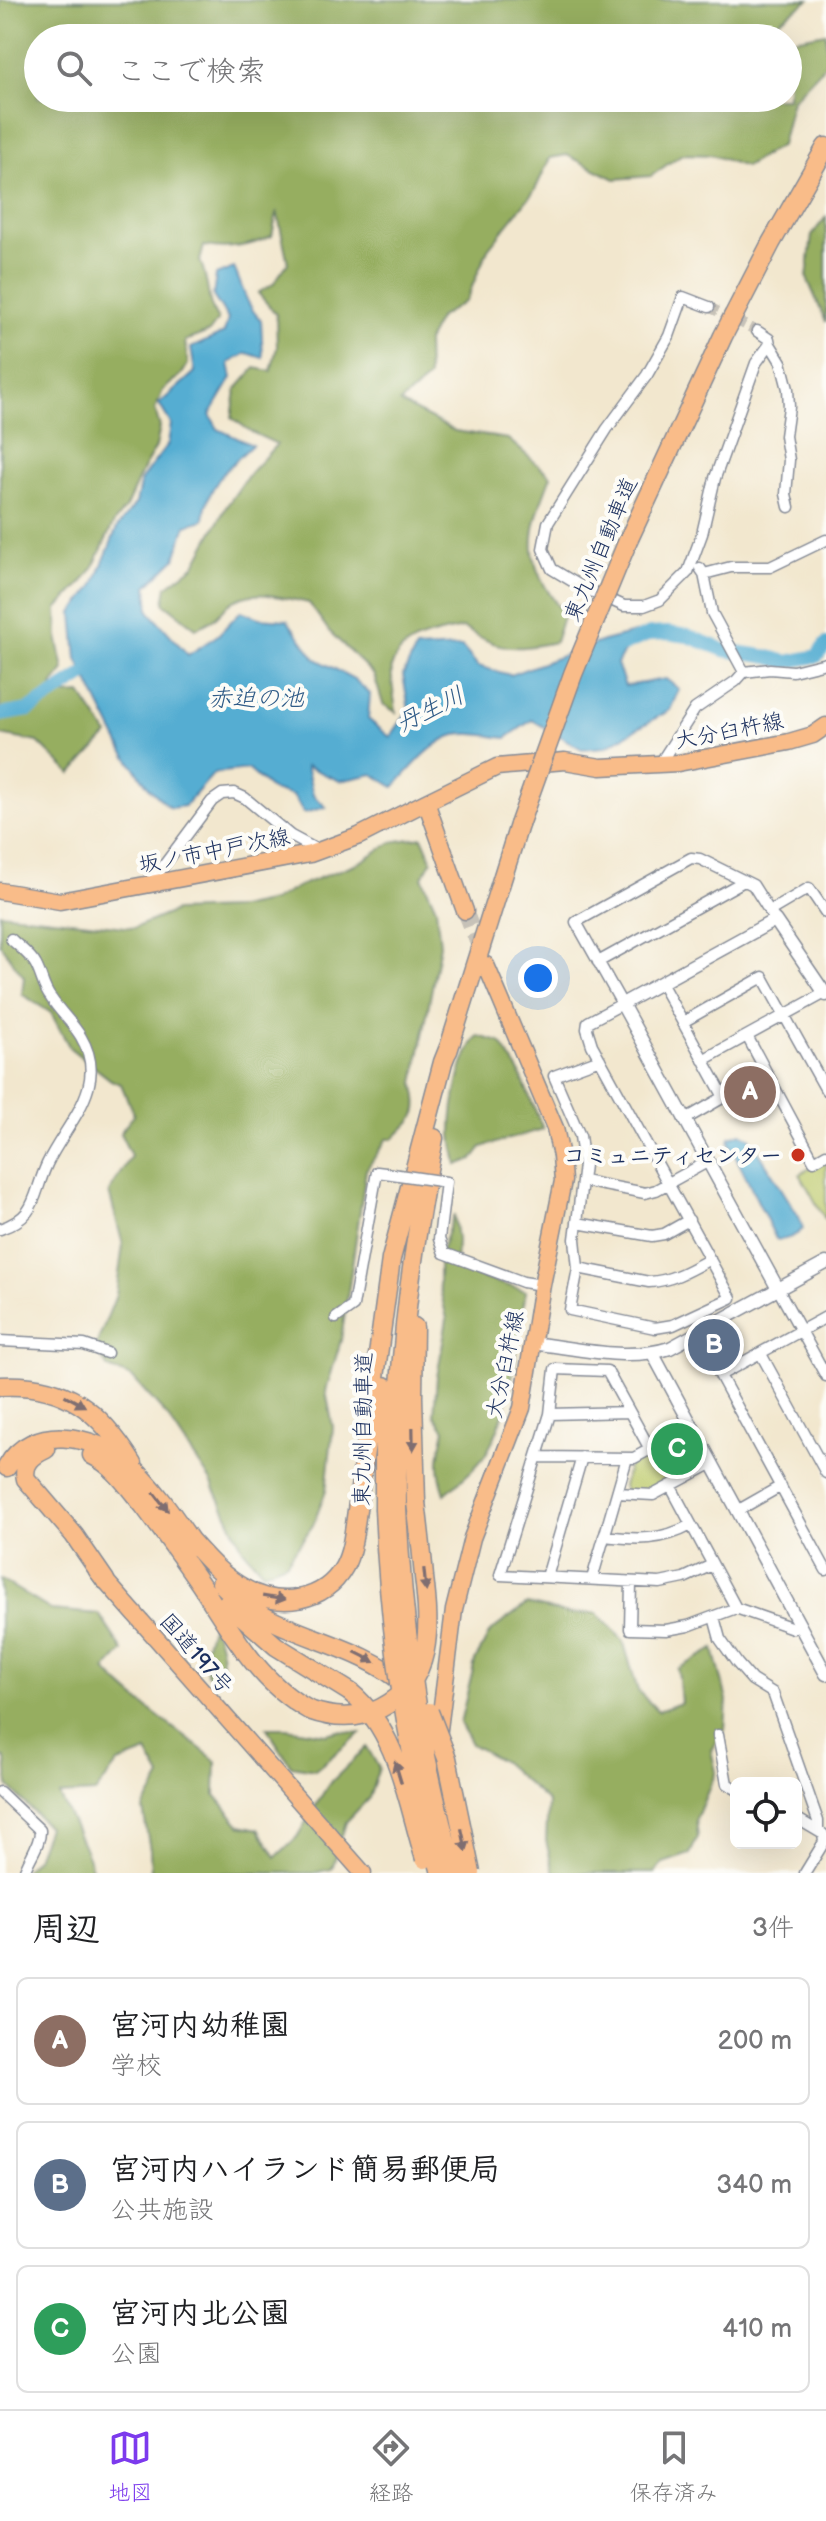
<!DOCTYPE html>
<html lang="ja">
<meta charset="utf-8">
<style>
:root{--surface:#fff;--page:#f6f6f6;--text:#202124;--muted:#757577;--line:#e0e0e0;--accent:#7c3aed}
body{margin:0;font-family:"Balsamiq Sans","Klee One",sans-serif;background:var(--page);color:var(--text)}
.controls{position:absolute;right:24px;bottom:24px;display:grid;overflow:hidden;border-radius:12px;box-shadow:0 8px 32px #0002}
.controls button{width:72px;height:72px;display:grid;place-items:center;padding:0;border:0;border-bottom:2px solid var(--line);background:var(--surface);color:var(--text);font:40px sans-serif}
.you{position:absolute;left:538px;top:978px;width:28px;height:28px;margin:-20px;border:6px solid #fff;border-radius:50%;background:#1a73e8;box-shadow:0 0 0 12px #1a73e833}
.badge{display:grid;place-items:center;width:52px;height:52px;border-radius:50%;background:var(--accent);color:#fff;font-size:26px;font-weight:700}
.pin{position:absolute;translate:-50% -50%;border:4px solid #fff;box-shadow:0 2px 8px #0006}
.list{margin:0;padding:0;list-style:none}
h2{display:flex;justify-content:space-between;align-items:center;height:104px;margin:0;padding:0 32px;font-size:34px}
h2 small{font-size:26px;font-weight:400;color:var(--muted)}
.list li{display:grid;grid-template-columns:52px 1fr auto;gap:24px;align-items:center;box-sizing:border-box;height:128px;margin:0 16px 16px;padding:0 16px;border:2px solid var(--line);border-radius:12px}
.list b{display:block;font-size:30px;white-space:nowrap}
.list p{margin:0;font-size:26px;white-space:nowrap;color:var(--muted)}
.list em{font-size:26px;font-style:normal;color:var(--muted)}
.icon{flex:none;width:44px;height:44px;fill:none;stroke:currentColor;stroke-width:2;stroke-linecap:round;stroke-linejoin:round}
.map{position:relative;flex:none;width:826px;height:1873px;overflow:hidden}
.search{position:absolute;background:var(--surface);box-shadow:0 8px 32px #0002;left:24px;right:24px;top:24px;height:88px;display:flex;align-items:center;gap:20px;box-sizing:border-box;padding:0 28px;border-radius:44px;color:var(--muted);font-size:30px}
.sheet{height:536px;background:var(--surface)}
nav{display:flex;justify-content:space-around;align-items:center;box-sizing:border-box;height:112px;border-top:2px solid var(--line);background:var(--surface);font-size:22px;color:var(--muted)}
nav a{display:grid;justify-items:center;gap:4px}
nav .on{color:var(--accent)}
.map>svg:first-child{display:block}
.green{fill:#bdca6c;stroke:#6c7c65;stroke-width:2}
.forest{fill:#96ae60;stroke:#586e5f;stroke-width:2}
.water{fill:#55add2;stroke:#386e98;stroke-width:2}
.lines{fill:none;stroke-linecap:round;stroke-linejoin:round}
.river{stroke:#55add2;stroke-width:14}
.minor-tunnel{stroke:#c7c2b8;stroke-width:10;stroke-dasharray:10 5;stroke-linecap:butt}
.primary-tunnel{stroke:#c7c2b8;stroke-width:16;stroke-dasharray:16 8;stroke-linecap:butt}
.minor-casing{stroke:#868b96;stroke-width:13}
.tertiary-casing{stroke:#868b96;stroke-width:15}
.primary-casing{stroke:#868b96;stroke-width:19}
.trunk-casing{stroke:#868b96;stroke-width:19}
.motorway-casing{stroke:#868b96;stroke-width:21}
.minor{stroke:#fff;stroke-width:10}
.tertiary{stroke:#fff;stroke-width:12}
.primary{stroke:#f9bc89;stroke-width:16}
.trunk{stroke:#f9bc89;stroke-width:16}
.motorway{stroke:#f9bc89;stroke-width:18}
.minor-bridge-casing{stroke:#868b96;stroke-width:13;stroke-linecap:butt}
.motorway-bridge-casing{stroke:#868b96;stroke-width:21;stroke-linecap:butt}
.minor-bridge{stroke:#fff;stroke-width:10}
.motorway-bridge{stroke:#f9bc89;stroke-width:18}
.oneway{fill:#7f6e71}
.poi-dot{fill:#c8321e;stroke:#fdfcf7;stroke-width:3}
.labels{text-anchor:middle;stroke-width:8;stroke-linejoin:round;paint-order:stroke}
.street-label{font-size:22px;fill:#1b2f5e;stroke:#fdfcf7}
.poi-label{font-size:22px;font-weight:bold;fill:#1b2f5e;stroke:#fdfcf7;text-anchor:end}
.water-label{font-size:24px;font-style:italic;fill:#2f5b87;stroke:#fdfcf7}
</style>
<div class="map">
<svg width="826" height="1873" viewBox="0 0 826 1873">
<rect width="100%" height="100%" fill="#fdfcf7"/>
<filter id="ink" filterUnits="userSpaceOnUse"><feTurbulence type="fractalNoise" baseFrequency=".0125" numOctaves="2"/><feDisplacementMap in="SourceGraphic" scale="16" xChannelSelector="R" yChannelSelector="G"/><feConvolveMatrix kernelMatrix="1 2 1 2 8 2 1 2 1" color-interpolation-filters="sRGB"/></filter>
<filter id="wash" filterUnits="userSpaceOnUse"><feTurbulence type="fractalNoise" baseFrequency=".006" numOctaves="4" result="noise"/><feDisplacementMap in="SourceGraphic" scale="32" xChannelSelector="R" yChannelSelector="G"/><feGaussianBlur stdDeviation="1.8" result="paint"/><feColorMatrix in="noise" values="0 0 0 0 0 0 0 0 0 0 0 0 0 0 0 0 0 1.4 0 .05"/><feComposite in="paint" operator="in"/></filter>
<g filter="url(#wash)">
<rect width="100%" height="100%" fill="#f2e7ce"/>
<path class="green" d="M826,1159V1221L800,1174Z
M686,1435L703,1464L651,1492L625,1491L623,1486L629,1465Z"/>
<path class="forest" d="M0,0H809L753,38H38V98H788V40L826,33V64L792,100L781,145L745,167L712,155L682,154L651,176L615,179L567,155L550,158L535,190L488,249L466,301L440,317L427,341L428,378L400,403L455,431L508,439L551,476C527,537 522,560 564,614L555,642C511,651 502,650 463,628C439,633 400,638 392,666C390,676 395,701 396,712L383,704L374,675L329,631L309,603C283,598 250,585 227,606C213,619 216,620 196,628L164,603L167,586L195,565L226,507L250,473L277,444L253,433L232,418L236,390L255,368L271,371L277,347L276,314L258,293L273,284L288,263L277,211L272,236C248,247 230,250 204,246L200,261C210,281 205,301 218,320L209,332L185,341L188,364L182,374L163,390L155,410L160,427L156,447L143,469L126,507L113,524L94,566L82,583L57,609L58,641L64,670L52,685L64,695L81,694L108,735L71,774L38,742L0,735Z
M826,217V322L807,278L812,235Z
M422,837L432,860L422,877L436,908L440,945L414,1083C423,1116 415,1117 393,1139H387L366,1170L341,1340L326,1391L333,1427L326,1491L313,1525L286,1563L263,1572L243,1549L212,1483L167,1416L132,1377L108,1368L95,1348L116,1295L123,1245L109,1192L131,1156L120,1133L134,1115L121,1084L111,1080L70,1048L51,1013L22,994L24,977L0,944V913L134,928L175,911L234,909L272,901L299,886L360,862L392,842Z
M478,1036L500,1042L519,1071L543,1129L482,1147L473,1159L457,1165C456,1155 452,1143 452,1133C452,1106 460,1056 478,1036Z
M454,1214L457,1240L456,1267C478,1279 502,1283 526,1291C517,1342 513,1411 485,1455C476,1470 458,1482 445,1494C436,1468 438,1456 445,1430L434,1415L437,1377L447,1319L439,1285V1256Z
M0,1579L51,1610L99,1614L123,1651L105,1670C139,1705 178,1730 216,1761L215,1795L240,1825L259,1829L276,1857L297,1837L328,1785L367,1747L379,1768L369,1798L346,1822L332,1869L313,1873H151L150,1850L143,1809L161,1777L147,1752L118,1763L95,1793L59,1795C66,1811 93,1861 93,1873H22L36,1858L48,1827L8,1786L6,1759L0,1756Z
M527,1604L569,1614L597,1613L623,1640L638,1691L658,1711L681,1703L678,1669L714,1649L727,1700L725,1730L711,1750L716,1772L696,1819L698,1837L690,1854L663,1863L654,1873H554L546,1841L548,1802L503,1762L471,1744L460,1723L475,1661L490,1632Z
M212,1624C221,1643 225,1660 219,1681L207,1674L205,1647Z
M267,1728H286L326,1734L338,1731L361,1733L315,1770L291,1766Z"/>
<path class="water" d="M234,268C243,287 246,306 261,320L263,358L247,353L229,363L232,378L210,415L218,429L252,445C229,466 205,487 204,520L186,525L175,559L147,586L149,611L188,655L218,635L241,611L259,618L287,620L316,659L354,679L370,694L368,719L390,737L409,710L403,675L416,649L462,647L478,666L510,675L603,641L634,633L617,664L625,686L666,679L679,689L670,710L605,747L582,749L532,720L506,738C489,736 463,730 447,738C426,749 410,770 394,787L373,774L340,781L306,766L313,795L326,807L304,813L293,796L272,790L248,769L214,773L185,806L170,808L150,789L123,751L77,659L73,613L94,585L117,528L136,503L141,480L168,444L171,424L159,404L195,372L191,348L224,333L228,319L213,296L216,275Z
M741,1133L750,1138L799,1217L803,1229C797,1235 784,1242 776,1239L729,1142L730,1137Z"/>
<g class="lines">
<path class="river" d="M613,649L650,634L667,633L688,636L724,650L769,657L786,662L817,656L826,644
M0,715L29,710L91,670L100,672"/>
</g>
</g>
<g filter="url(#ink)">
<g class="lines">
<path class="minor-tunnel" d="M709,307L757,331"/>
<path class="primary-tunnel" d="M465,911L483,956"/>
<g class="minor-casing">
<path id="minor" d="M709,307L683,297L669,336L647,375L607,429L548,523L543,549L552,569L582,587L624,606H644L660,600L688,572L702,534L715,478L756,363L770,344L769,339L757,331
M770,344L781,362L788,389L789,407L785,436L789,460L786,494L789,507
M700,568L704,574L712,613L744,672
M704,574L731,567H770L826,540
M659,765L695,709L736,681L744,672L770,669L793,671L826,663
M150,884L212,801L222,794L234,793L245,798L291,836L319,851
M770,911L809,888L826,913
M598,962L744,881
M661,983L724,1097L684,1120
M683,1022L763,977L826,1090
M747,1036L814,1161L826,1154
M600,1059L554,1076L580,1136L584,1165L575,1239L578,1268L570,1310L655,1328L673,1325L731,1298L592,1045L587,1029L588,1022L622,1004L576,922L691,858L700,859L753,885L775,920
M703,1060L825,993
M440,1181L446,1182L439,1239L444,1253L523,1282L542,1285
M583,1181L645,1193L656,1190L707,1162
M577,1223L652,1236L664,1234L689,1220
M0,1229C38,1216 32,1197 47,1164C67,1122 110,1086 81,1037C73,1023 60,1012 51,998C43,988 42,976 36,965C31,955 19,947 11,939
M578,1268L649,1282C672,1281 690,1270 710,1259
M778,1289L826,1376
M336,1318L353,1306L377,1172L385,1173
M697,1333L826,1570
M0,1341L84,1345L107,1353
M761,1354L826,1473
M720,1375L826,1317
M550,1414L629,1412
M650,1449L607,1371L555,1369L550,1414L500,1575L660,1583L684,1578L712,1565
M537,1457L634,1458L691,1427
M671,1487L736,1608
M617,1493L653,1495L711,1464
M737,1511L781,1486
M604,1536C637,1540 662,1541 691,1525
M547,1577L582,1457
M592,1579L627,1458
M631,1583L630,1629L666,1630L688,1626L736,1608L793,1628L800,1627
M714,1617L720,1639L737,1663L752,1680L773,1693L818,1821V1829
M718,1735L727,1784L736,1789
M0,1792L40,1830C41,1844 28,1859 24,1873
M796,1818L823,1834L824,1842L805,1873"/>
</g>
<g class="tertiary-casing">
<path id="tertiary" d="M778,1289L622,1004L775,920L826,995
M532,1343C576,1348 627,1362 670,1348L826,1263
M653,1354L826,1674"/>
</g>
<g class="primary-casing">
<path id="primary" d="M0,891L60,901L310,854L359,836L426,802
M465,911L426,802L497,767L565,761L601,767L678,763L789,742L813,735L826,726
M433,1777L454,1610L472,1538L522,1408L542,1285L563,1181L561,1156L555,1128L486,965"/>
</g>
<g class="trunk-casing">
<path id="trunk" d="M97,1571L363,1873"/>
</g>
<g class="motorway-casing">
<path id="motorway" d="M627,543L723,336L771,243L826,147
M448,1051L519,825
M414,1327L413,1397L416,1502
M0,1386C66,1382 100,1411 133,1464
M46,1449C33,1455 22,1463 26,1479L74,1535L105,1580
M92,1455C115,1466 128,1487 144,1506C165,1534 186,1562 205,1591C233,1635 262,1685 309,1710
M7,1467C31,1423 93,1434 127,1463C153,1485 175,1518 194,1546
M384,1508V1386
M397,1508C395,1377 409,1265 434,1138
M189,1539C206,1558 222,1577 245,1589C278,1608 324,1603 344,1567C351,1554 353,1539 355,1525L391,1259L443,1062L451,1042
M221,1583C271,1639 349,1636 406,1685
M227,1603L276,1646L350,1692"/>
</g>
<use href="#minor" class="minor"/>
<use href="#tertiary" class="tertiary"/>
<use href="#primary" class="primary"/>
<use href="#trunk" class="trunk"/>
<use href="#motorway" class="motorway"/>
<g class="minor-bridge-casing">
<path id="minor-bridge" d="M385,1173L440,1181"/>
</g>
<g class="motorway-bridge-casing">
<path id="motorway-bridge" d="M519,825L573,674L627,543
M384,1508C389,1632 406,1753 441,1873
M397,1508C403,1632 419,1754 455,1873
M350,1692C399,1732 407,1802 425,1859
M309,1710C334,1719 358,1720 381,1708C434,1681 430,1627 424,1577C422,1552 419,1527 416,1502
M429,1712L447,1758L471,1873"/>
</g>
<use href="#minor-bridge" class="minor-bridge"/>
<use href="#motorway-bridge" class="motorway-bridge"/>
</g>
<defs><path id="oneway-solid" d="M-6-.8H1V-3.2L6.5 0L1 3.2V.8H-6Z" transform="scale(2)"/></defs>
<g class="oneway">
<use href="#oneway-solid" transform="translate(75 1401) rotate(29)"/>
<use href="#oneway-solid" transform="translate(413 1439) rotate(89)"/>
<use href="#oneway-solid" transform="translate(161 1502) rotate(52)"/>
<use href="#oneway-solid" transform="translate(425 1580) rotate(84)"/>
<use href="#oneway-solid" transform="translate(274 1598) rotate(9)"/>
<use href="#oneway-solid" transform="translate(365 1657) rotate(27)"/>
<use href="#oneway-solid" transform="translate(398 1772) rotate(-107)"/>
<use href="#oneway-solid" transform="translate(464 1840) rotate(78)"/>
</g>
</g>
<circle class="poi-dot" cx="798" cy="1155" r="8"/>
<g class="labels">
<g class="street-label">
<text transform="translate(600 549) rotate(-67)" y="8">東九州自動車道</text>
<text transform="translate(729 730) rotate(-11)" y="8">大分臼杵線</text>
<text transform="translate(214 850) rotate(-11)" y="8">坂ノ市中戸次線</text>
<text transform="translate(504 1364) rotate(-78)" y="8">大分臼杵線</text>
<text transform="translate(362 1429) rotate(-89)" y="8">東九州自動車道</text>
<text transform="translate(197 1653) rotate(49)" y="8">国道197号</text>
</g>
<g class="poi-label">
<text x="782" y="1163">コミュニティセンター</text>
</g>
<g class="water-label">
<text x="256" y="706">赤迫の池</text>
<text transform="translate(430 709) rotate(-26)" y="8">丹生川</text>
</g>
</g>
</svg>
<div class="controls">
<button><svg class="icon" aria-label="locate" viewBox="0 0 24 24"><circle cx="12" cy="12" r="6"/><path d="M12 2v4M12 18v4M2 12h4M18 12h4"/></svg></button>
</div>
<div class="you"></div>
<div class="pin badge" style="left:750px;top:1092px;background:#8d6e63">A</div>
<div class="pin badge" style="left:714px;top:1345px;background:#5c6f8a">B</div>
<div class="pin badge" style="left:677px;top:1449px;background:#2e9e5b">C</div>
<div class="search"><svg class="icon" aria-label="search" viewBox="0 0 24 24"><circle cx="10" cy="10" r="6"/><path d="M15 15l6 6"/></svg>ここで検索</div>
</div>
<section class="sheet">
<h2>周辺<small>3件</small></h2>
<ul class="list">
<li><span class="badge" style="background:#8d6e63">A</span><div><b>宮河内幼稚園</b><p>学校</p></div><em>200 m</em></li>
<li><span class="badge" style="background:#5c6f8a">B</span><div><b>宮河内ハイランド簡易郵便局</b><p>公共施設</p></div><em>340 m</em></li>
<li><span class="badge" style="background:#2e9e5b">C</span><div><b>宮河内北公園</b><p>公園</p></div><em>410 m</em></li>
</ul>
</section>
<nav>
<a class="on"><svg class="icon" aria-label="map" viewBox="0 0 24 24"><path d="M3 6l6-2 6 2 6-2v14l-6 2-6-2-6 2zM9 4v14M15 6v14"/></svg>地図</a>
<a><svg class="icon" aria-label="directions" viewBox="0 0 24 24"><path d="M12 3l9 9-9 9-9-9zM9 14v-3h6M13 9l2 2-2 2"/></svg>経路</a>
<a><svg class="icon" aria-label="saved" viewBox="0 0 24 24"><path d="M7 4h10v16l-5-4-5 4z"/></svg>保存済み</a>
</nav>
